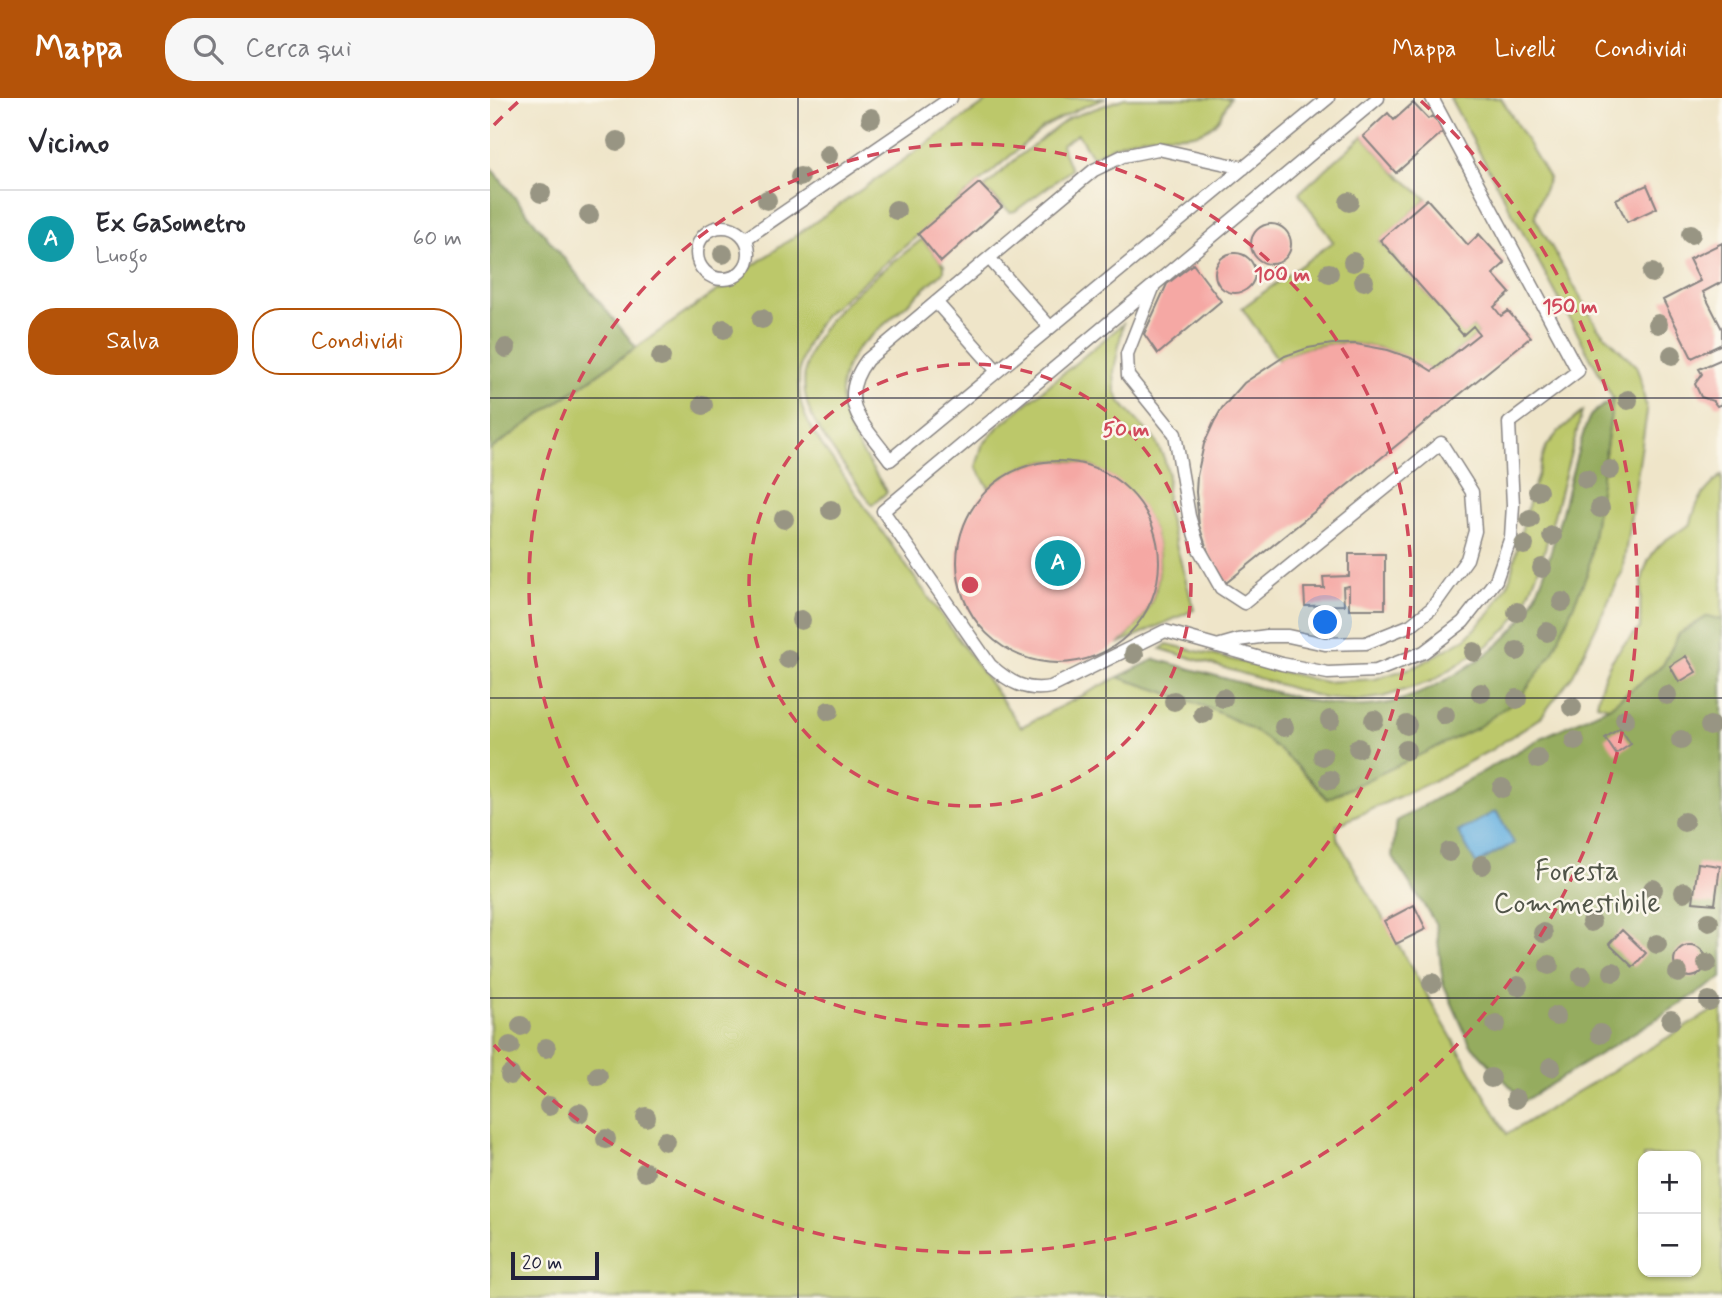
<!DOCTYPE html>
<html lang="it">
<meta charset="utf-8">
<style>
:root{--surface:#fff;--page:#f7f7f7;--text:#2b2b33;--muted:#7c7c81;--line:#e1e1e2;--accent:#b45309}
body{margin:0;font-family:Mynerve,sans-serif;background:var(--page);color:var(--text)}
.controls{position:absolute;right:21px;bottom:21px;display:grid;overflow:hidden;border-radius:14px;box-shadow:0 2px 5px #0004}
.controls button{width:63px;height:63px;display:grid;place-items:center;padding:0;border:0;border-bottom:2px solid var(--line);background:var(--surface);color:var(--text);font:35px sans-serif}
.scale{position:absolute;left:21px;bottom:18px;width:88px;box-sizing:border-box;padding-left:7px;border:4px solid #22223b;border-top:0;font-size:19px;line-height:24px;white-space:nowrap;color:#22223b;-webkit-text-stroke:5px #fbf7ec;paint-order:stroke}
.you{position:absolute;left:836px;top:525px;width:24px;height:24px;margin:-18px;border:5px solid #fff;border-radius:50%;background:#1a73e8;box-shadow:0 0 0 10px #1a73e833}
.badge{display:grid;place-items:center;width:46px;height:46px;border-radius:50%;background:var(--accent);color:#fff;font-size:23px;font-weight:700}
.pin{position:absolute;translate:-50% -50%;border:4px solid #fff;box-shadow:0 2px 7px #0006}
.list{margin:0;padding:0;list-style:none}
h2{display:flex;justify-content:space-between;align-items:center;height:91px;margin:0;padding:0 28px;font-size:30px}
h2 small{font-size:23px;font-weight:400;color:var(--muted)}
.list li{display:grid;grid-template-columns:46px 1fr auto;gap:21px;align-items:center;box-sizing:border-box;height:98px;padding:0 28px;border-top:2px solid var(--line)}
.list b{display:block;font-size:26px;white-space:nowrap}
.list p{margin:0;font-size:23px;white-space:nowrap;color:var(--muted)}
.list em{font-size:23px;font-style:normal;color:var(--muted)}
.actions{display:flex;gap:14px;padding:21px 28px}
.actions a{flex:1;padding:16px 0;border:2px solid var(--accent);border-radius:28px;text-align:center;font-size:24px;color:var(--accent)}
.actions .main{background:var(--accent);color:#fff}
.icon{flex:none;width:38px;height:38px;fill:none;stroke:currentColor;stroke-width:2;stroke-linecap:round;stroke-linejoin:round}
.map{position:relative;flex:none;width:1232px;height:1200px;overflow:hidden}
header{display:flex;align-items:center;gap:42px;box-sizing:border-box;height:98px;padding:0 35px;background:var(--accent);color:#fff}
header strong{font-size:33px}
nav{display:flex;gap:38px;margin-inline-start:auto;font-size:24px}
.search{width:490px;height:63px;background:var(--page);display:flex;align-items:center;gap:18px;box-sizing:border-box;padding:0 24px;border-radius:28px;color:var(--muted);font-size:26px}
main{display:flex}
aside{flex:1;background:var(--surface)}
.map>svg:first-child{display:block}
.green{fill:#bcc86a;stroke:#6f7552;stroke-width:2;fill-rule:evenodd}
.forest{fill:#95ac5e;stroke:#5c674c;stroke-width:2}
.water{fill:#67b1e0;stroke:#446a8e;stroke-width:2}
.building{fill:#f5a8a4}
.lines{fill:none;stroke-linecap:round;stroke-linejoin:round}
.lane-casing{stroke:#888482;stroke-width:15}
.lane{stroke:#fff;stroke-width:12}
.tree{fill:#989583}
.grid{fill:none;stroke:#22223b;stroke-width:2;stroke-opacity:0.55}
.ring{fill:none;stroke:#d1495b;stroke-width:3.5;stroke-dasharray:12 9}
.labels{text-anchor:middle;stroke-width:5;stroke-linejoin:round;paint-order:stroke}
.park-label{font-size:28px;fill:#505449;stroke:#fbf7ec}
.centre{fill:#d1495b;stroke:#fbf7ec;stroke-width:3.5}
.ring-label{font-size:21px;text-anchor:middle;font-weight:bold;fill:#d1495b;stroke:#fbf7ec;stroke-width:5;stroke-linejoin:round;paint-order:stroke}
</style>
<header>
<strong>Mappa</strong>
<div class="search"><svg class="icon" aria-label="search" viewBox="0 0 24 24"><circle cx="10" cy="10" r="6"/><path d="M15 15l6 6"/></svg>Cerca qui</div>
<nav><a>Mappa</a><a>Livelli</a><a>Condividi</a></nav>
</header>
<main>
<aside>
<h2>Vicino<small></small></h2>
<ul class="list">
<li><span class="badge" style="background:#0f9aa8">A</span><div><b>Ex Gasometro</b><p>Luogo</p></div><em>60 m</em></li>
</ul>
<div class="actions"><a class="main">Salva</a><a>Condividi</a></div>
</aside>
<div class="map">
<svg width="1232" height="1200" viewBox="0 0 1232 1200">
<rect width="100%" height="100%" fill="#fbf7ec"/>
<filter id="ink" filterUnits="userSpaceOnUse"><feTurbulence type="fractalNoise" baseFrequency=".0143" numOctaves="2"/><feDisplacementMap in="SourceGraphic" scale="14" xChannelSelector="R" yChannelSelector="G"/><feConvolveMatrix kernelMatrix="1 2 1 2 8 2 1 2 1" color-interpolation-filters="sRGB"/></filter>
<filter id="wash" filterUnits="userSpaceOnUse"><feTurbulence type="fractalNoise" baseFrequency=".00686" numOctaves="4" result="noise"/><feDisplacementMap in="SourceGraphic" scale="28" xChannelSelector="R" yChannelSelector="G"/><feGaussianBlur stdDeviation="1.57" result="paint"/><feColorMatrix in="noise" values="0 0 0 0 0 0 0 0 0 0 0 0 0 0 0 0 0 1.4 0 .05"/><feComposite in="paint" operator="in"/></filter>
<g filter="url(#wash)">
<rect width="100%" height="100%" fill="#efe5c9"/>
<path class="green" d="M502,0H616L588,11L554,29L336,216C314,243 303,275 312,309C320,336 347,367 362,390C417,471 475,549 531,629L628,579C673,594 720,607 761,631C790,649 815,675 837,701L1098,474L1123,301L960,0H1011L1059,80L1046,112L1045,120L1108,230L1146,268L1150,279L1157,314L1132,475L1083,577L1051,619L1001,652L945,682L847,727V740L1017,1036L1232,907V1200H0V352ZM1153,1058H1206V1174H1153Z
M635,0H740C736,7 732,18 726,24C710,43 680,35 658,38C639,40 619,50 602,59L588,36L571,47L581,72L525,113L520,114L494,90L528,59L579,20Z
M873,38L906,75L937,101L890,143L973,236L983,228L989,236L942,273C895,243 838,235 788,262L752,210L843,144L809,95Z
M432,141L454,167V173L368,250C327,302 369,348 397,394L382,407C364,381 339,350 324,323C283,242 380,184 432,141Z
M633,226L624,273L625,293L631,305L665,342L674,360L678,375L676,410L704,512L628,546C737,455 607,300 499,390L486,369L492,348L508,329Z
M1092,314L1052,462L1034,509L1017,531L1001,545L942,583L893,599L865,603L834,600L671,551L677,546L835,584L885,581L927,568L976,540L1000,515L1019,484L1035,418L1056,349L1069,333Z
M1232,377V522L1218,518L1189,536L1173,567L1119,609L1107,606C1113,570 1124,555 1150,530C1151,501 1147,470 1169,448C1177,439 1191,433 1201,426C1206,402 1214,393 1232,377Z"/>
<path class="forest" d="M0,69L146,249L0,352Z
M1123,301L1098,474L1062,556L1031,598L987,630L837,701C815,674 790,649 761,631C720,607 673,594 628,579L665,561C701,571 737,581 773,591C852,612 893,621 966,576C1044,529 1047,501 1071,418C1075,402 1094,324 1101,317C1107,311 1116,306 1123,301Z
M1218,518L1232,522V880L1034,1003L980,946L953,885L946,826L902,758L907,723L1053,639L1119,609L1173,567L1189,536Z"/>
<path class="water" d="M1006,713L1024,745L986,766L968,734Z"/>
<g id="blocks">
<path class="building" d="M923,5L938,21L942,18L955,32L906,75L873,38L898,15L904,22Z
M489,85L512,109L451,164L428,136Z
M1157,87L1167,110L1137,124L1126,101Z
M937,101L978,147L989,136L1015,165L1003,176L1020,195L1004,209L1011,218L1018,213L1041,239L736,485L719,457L709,427L706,394L707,378L714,346L724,324L732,310L754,285L795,258L818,250L842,246H866L898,252L921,260L942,273L989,236L983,228L973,237L890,142Z
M761 146a20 20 0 1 1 40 0a20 20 0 1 1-40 0Z
M1232,145V184L1213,194L1232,231V246L1202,260L1173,202L1210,183L1199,161Z
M725 175a20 20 0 1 1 40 0a20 20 0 1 1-40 0Z
M703,166L731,203L668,256L654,236L677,186Z
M1232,261V306L1227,308L1223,303L1211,299L1205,286L1212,276L1209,271Z
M467 464a101 101 0 1 1 202 0a101 101 0 1 1-202 0Z
M859,456H895V511H859V488L853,489L854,507L815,508L814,490H834L833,479L859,478Z
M1196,558L1206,574L1189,584L1180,568Z
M1130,630L1141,646L1126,656L1115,640Z
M1208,765L1230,768L1225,806L1203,804Z
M924,807L936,831L906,846L894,823Z
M1132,832L1156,855L1143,869L1119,846Z
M1184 863a16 16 0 1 1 32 0a16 16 0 1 1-32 0Z"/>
</g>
</g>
<g filter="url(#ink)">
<use href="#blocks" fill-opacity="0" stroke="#888482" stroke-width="2"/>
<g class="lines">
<g class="lane-casing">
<path id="lane" d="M888,0L393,413L500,567C519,584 536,594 561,589L675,533L792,566L838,575L886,573L934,554L973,524L1006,482L1021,439L1023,407L1019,325L1088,273L942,0
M754,70L668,51L633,58L604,72L377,262C345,305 374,326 400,362L838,0
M207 155a26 26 0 1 1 52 0a26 26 0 1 1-52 0Z
M255,141L461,0
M499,160L560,229
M663,190L637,256L638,278L685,336L699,418L709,451L731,490L754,505L951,345L982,394L985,433L977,461L942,510L921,527L876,545L835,546L798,538H777L748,542L727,548
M446,204L507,273"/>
</g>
<use href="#lane" class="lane"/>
</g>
<g class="tree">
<circle cx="381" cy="20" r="10"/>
<circle cx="127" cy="43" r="10"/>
<circle cx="338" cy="57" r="10"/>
<circle cx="310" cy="79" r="10"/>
<circle cx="51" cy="95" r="10"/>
<circle cx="277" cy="102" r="10"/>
<circle cx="859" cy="104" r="10"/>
<circle cx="406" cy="112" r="10"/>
<circle cx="99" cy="117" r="10"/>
<circle cx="1201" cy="136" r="10"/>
<circle cx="233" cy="156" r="10"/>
<circle cx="863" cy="164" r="10"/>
<circle cx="839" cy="175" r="10"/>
<circle cx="1162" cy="175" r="10"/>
<circle cx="874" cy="183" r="10"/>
<circle cx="272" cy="221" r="10"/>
<circle cx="1168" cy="226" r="10"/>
<circle cx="234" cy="231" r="10"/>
<circle cx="16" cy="250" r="10"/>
<circle cx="1182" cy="257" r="10"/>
<circle cx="171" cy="259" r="10"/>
<circle cx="1138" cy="302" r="10"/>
<circle cx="213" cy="307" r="10"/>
<circle cx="1120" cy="372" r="10"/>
<circle cx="1096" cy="381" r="10"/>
<circle cx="1048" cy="393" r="10"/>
<circle cx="1110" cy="410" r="10"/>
<circle cx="341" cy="412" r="10"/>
<circle cx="294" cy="421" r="10"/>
<circle cx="1040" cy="421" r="10"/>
<circle cx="1062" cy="438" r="10"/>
<circle cx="1034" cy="447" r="10"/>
<circle cx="1052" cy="470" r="10"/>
<circle cx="1072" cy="504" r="10"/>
<circle cx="1027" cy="514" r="10"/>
<circle cx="311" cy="522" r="10"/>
<circle cx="1057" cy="534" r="10"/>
<circle cx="1027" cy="553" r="10"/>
<circle cx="984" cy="554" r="10"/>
<circle cx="644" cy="556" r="10"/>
<circle cx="298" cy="561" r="10"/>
<circle cx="991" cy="595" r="10"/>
<circle cx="1177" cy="597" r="10"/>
<circle cx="733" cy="600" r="10"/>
<circle cx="1027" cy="601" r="10"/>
<circle cx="684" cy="603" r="10"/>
<circle cx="1082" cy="609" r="10"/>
<circle cx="339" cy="613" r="10"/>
<circle cx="713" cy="616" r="10"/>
<circle cx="955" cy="617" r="10"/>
<circle cx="1135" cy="621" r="10"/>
<circle cx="840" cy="622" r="10"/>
<circle cx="884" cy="622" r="10"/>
<circle cx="917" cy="627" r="10"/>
<circle cx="1220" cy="628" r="10"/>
<circle cx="794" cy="629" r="10"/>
<circle cx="1191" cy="642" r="10"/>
<circle cx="1085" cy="643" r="10"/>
<circle cx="868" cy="650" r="10"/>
<circle cx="916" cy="652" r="10"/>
<circle cx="833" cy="658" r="10"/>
<circle cx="1048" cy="661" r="10"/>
<circle cx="840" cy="682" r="10"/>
<circle cx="1012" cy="690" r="10"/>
<circle cx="1194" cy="724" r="10"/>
<circle cx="959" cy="754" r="10"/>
<circle cx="992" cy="767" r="10"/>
<circle cx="1163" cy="791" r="10"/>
<circle cx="1194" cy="794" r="10"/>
<circle cx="1101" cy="824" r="10"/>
<circle cx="1219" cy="824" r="10"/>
<circle cx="1053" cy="835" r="10"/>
<circle cx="1167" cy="846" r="10"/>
<circle cx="1217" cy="865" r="10"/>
<circle cx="1059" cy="867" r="10"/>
<circle cx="1123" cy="874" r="10"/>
<circle cx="1188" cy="875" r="10"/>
<circle cx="1092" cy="878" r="10"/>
<circle cx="942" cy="885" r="10"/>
<circle cx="1028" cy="888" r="10"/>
<circle cx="1219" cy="903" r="10"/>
<circle cx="1066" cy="918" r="10"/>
<circle cx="1181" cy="922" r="10"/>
<circle cx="1006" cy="926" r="10"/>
<circle cx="31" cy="928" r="10"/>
<circle cx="1110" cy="936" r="10"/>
<circle cx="20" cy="948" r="10"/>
<circle cx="56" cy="950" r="10"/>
<circle cx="1061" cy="969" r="10"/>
<circle cx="20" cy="977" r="10"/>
<circle cx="108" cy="978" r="10"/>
<circle cx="1001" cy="980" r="10"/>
<circle cx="1026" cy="1001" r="10"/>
<circle cx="59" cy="1008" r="10"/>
<circle cx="89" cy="1015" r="10"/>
<circle cx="156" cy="1019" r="10"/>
<circle cx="116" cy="1041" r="10"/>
<circle cx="175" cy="1043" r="10"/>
<circle cx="155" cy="1074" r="10"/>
</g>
</g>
<path class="grid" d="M308,0V1200M616,0V1200M924,0V1200M0,300H1232M0,600H1232M0,900H1232"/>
<g class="ring">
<circle cx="480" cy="487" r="221"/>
<circle cx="480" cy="487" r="441"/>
<path d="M4 27A662 662 0 0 1 29 3M931 3A662 662 0 1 1 4 947"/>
</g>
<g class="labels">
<g class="park-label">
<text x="1087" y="782">Foresta<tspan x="1087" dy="32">Commestibile</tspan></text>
</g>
</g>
<circle cx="480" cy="487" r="10" class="centre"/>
<g class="ring-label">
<text x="792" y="183">100 m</text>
<text x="1080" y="215">150 m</text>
<text x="636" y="338">50 m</text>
</g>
</svg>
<div class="controls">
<button>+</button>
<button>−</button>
</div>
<div class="scale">20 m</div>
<div class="you"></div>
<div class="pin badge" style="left:568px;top:465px;background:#0f9aa8">A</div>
</div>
</main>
